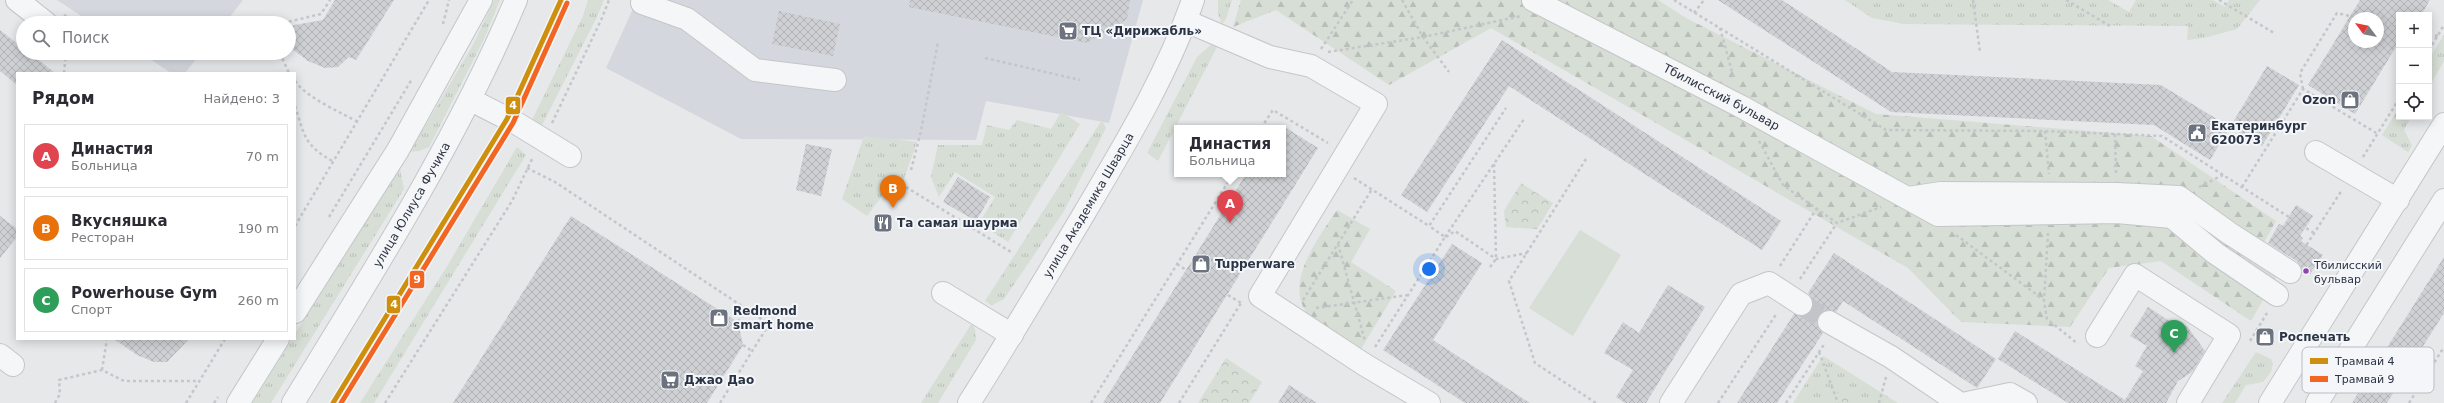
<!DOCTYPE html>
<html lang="ru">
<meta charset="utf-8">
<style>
:root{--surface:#fff;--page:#f7f7f7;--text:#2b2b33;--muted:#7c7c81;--line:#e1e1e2;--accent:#7c3aed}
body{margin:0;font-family:"DejaVu Sans",sans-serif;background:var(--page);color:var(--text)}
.controls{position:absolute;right:12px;top:12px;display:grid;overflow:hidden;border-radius:0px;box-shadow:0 2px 10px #0003}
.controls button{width:36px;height:36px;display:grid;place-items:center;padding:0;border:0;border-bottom:1px solid var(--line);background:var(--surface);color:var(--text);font:20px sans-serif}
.compass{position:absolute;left:2348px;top:12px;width:36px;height:36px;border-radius:50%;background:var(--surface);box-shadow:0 2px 10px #0003;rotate:302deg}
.you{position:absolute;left:1429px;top:269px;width:14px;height:14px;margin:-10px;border:3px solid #fff;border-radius:50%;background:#1a73e8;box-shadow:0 0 0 6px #1a73e833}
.badge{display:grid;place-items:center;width:26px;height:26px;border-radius:50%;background:var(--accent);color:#fff;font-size:13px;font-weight:700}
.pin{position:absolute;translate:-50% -33px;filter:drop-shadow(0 1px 2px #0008)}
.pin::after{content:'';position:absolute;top:21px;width:14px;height:12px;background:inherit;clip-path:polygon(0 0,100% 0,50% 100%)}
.popup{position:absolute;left:1174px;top:125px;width:112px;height:52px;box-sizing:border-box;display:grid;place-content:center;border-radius:0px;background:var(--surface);filter:drop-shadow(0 1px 3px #0005);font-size:13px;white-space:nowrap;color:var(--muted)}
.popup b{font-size:15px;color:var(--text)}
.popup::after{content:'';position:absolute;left:50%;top:100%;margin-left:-8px;border:8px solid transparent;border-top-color:var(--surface)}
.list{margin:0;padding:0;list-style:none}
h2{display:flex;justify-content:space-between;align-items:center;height:52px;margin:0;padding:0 16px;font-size:17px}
h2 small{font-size:13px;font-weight:400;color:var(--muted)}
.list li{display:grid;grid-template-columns:26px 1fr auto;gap:12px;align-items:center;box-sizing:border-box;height:64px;margin:0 8px 8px;padding:0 8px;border:1px solid var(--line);border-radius:0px}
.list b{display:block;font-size:15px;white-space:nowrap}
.list p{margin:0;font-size:13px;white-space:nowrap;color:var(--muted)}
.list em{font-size:13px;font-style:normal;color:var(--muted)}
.icon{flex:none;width:22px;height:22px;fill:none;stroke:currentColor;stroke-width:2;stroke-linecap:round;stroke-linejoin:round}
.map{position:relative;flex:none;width:2444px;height:403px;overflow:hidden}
.search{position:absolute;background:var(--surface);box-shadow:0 2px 10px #0003;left:16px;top:16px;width:280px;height:44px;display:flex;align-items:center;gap:10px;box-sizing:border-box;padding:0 14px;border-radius:22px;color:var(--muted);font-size:15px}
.panel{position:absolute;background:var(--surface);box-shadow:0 2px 10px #0003;left:16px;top:72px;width:280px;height:268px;border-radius:0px}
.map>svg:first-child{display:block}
.built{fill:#d4d7dd}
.grass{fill:url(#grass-tufts)}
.forest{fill:url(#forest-firs)}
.park{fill:url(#park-crowns)}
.pitch{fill:#d6ded6}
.building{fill:url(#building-cross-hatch);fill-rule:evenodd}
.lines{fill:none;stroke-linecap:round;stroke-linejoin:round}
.minor-tunnel{stroke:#c1c4c9;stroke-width:22;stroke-dasharray:22 11;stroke-linecap:butt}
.minor-casing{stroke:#c4c6c8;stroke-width:24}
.path{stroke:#c5c6ca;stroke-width:2.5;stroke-dasharray:3 3;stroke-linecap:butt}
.minor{stroke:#f5f6f7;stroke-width:22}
.tram-1-casing{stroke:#f4f6f9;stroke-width:8}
.tram-2-casing{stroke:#f4f6f9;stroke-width:8}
.tram-1{stroke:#ce8f0e;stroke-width:5}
.tram-2{stroke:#f26522;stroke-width:5}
.bus-dot{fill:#8e44ad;stroke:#f4f6f9;stroke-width:1.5}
.labels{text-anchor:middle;stroke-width:4;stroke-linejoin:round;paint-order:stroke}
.bus-label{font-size:11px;fill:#2b3445;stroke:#f4f6f9;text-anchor:start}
.poi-label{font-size:12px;font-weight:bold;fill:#2b3445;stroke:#f4f6f9;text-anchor:start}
.street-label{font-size:12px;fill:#2b3445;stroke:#f4f6f9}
.key{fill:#f4f6f9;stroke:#b8bcc3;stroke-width:1}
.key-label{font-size:11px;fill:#2b3445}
.line-badge{stroke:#f4f6f9;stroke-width:1.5}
.badge-label{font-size:11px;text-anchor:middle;font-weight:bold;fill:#fff}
</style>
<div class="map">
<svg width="2444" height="403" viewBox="0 0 2444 403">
<defs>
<pattern id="grass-tufts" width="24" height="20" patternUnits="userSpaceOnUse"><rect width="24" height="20" fill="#d6ded6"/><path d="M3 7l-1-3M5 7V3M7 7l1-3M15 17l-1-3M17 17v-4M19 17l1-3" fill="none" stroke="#b8bfb9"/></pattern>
<pattern id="forest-firs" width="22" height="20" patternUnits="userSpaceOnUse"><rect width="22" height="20" fill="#d6ded6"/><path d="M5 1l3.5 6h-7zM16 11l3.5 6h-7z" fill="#b8bfb9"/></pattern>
<pattern id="park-crowns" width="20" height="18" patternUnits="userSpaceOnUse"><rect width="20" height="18" fill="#d6ded6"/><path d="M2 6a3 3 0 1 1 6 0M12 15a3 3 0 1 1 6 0" fill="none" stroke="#b8bfb9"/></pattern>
<pattern id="building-cross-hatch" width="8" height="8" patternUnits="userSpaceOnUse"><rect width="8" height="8" fill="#ced0d3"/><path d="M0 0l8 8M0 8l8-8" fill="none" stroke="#b1b3b6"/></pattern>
</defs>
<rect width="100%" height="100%" fill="#e6e8ea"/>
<path class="built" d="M57,0H243L225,23H92Z
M637,0H1143L1109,123L986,101L976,140L741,139L606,68Z
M141,53H201L185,73H171Z"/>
<path class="grass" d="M494,0H500L484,39L429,147L419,151L408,152L419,128L423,130L474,43Z
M588,0H604L596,19L542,125L532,120L583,16Z
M1218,0H1232L1226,19L1222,24L1218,14Z
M1845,0H2108L2129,12L2136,0H2213L2225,7L2229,0H2260L2237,29L2204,38L2187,40L2188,26L1904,24L1872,18Z
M2444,35V61L2429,87V59Z
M1214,42L1218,45L1158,161L1147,153L1197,57Z
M2399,108V117H2411L2404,130L2412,146L2408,152L2382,135Z
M1061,112L1080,124L1008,242L979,223L995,197L955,172L939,197L931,177L938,145H982L987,125L1009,130L1017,120L1051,129Z
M1102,120L1106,128L1064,211L1004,299L992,305L985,301Z
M864,136L917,142L901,187L891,184L867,216L842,199Z
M517,147L526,155L374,403H360L446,268Z
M393,166L400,169L404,189L271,403H252L292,339H295V334L385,191Z
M972,323L975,329L976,340L938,403H921Z
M2256,352L2271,359L2273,364L2271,372L2263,382L2246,385L2235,403H2222Z
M1823,356L1898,403H1793Z"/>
<path class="forest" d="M1241,0H1658L1686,18L1876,114L2151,136L2276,221L2262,246L2286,260L2251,321L2161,261L2109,268L2070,327L1961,322L1908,268L1491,28L1389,85L1276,10L1233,27Z
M1337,210L1370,229L1351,262L1396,291L1361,349C1349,341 1317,326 1309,316C1282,284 1319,237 1337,210Z"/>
<path class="park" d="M1521,183L1553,203L1537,229L1506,227L1504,211Z
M1226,358L1262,382L1249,403H1198Z
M1840,388L1864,403H1831Z"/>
<path class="pitch" d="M1580,230L1621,255L1573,336L1529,308Z"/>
<path class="building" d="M335,0H394L356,60L349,57L338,67L325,68L308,61L292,49L289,38V26L323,20Z
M910,0H1130L1127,19L1087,43L909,7Z
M1718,0H1782L1892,72L2161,85L2230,127L2210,160L2154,125L1891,112Z
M2360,0H2430L2421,15H2399V42L2355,114L2308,85ZM2354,18H2378V42H2354Z
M779,11L840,24L833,56L772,44Z
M0,30L23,48V53H30L55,73H17V85L0,71Z
M1502,40L1781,221L1762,250L1509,86L1427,212L1401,195Z
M2267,66L2299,85L2262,146L2230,127Z
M1283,126L1318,148L1160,403H1103L1246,174H1283Z
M806,144L832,149L821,196L796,190Z
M958,177L990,197L976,221L943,202Z
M2296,205L2313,216L2300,236L2303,238L2301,241L2323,255L2310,274L2302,270L2297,261L2268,243L2279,224L2283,226Z
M0,216L17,229V237L0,258Z
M571,216L738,322L743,345L707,403H453Z
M1452,244L1482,263L1433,340L1530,403H1465L1383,350Z
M1834,253L1996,359L1977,388L1843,301L1836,312L1828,310L1818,316L1817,323L1823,333L1777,403H1737L1794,314L1806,315L1812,311V299L1808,293Z
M2444,257V313L2387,403H2352Z
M1668,285L1705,307L1646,403H1625L1616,397L1633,370L1604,353L1623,322L1639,333Z
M2148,307L2180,328L2187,326L2205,351L2192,372L2178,381L2166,403H2068L1998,359L2015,331L2125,400L2143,371L2135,366L2147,346L2130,336Z
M114,339H189L167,362H154L137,355Z
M1289,385L1317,403H1278Z"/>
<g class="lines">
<path class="minor-tunnel" d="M1801,304L1829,322"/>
<g class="minor-casing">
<g id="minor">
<path d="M17,0L46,23"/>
<path d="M643,0L642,3L687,19L755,70L835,80"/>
<path id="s1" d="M1533,0L1740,106L1938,215L2117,212L2172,217L2215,253L2277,295"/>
<path d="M1186,21L1270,57L1311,66L1376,104L1260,296L1365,365L1429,403"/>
<path d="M471,100L516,123L570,156"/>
<path d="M2316,152L2398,200"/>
<path d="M1908,198L1941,193L2117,194L2179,197L2229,233L2290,272"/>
<path d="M943,293L1012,335"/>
<path d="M295,312L398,150L481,0"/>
<path d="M1829,322L1891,357L1959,403"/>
<path d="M2097,336L2135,275L2229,335L2188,403"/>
<path d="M0,355L13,365"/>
<path d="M238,403L278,339"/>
<path id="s2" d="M293,403C373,272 456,142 516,0"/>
<path id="s3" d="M969,403C1009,340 1047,276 1085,212C1125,144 1167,75 1193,0"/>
<path d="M1671,403L1741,294L1769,283L1801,304"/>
<path d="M1967,403L2010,394L2026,403"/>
<path d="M2270,403L2444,124"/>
<path d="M2317,403L2444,200"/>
</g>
</g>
<path class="path" d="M1402,0L1423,37L1449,72
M1674,0L1886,130L2045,131L2162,136L2314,233
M1973,0L1980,52
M2066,0L2110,26
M2219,0L2274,33
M1694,13L1704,0
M64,15L70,19V23
M2378,22L2399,27
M283,23L321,14L330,0
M443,24L449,0
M1720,28L1734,79
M2429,34L2438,36
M1321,49L1353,0
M2429,50L2444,25
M1328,52L1423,37L1521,16
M280,53L289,73
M985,58L1080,80
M64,73L66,53
M295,81C307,98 340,112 358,122
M2303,89L2300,73L2337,13L2358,18
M295,106C305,137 304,145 334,162
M552,123L602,18L609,0
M1261,128L1273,110L1328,143
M2045,131L2049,174
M2115,134L2116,173
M1759,141L1783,185L1837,223L1881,207
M2363,157L2399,99
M1586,159L1509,281L1535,363L1596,403
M527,168L555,182L769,324L720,403
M911,170L921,131L938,42
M1354,178L1429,226L1506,108
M906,187L1011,252
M2199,187L2223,175
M2242,187L2303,89L2378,134
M329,217L412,79
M295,226L429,0
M2048,233L2044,301L2047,319L2078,344
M1956,235L2044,300
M1445,237L1524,119
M1446,237L1455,231L1496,259L1527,253
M1338,244L1365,341
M2300,255L2342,190
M1177,264L1186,270
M1780,266L1817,208
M1490,267L1496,259L1494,164
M1800,279L1837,223
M1228,295L1241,303
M1303,300L1372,189
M1316,308L1408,295
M738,322L746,310
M2250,341L2267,313
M743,345L752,351
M1375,347L1445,237L1429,226
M1819,352L1838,403
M102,370L107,339
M55,403L60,394L59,380L102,370L124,381H199
M186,403L225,339
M214,403L218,397
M385,403L512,201L533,157
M1091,403L1233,174
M1179,403L1241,303
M1718,403L1777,313
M1786,403L1825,343
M1879,403L1886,377
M2409,403L2444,347"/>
<use href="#minor" class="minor"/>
<g class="tram-1-casing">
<path id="tram-1" d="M333,403L507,119L561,0"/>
</g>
<g class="tram-2-casing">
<path id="tram-2" d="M341,403L513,123L567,3"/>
</g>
<use href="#tram-1" class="tram-1"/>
<use href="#tram-2" class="tram-2"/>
</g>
<defs>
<g id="supermarket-square" transform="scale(1)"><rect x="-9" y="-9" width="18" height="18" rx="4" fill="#6c737f" stroke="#f4f6f9"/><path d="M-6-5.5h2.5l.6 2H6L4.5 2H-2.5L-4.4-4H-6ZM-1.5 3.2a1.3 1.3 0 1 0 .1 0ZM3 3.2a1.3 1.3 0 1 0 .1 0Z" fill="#fff"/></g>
<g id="shop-square" transform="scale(1)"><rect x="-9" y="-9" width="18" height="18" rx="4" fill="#6c737f" stroke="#f4f6f9"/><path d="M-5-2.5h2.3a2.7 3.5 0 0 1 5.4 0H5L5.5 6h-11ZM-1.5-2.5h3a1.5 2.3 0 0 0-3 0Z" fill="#fff"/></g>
<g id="civic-square" transform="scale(1)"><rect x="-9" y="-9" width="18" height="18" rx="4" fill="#6c737f" stroke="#f4f6f9"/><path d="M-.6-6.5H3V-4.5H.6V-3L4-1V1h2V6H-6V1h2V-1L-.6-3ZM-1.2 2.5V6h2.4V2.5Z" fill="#fff"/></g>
<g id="restaurant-square" transform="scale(1)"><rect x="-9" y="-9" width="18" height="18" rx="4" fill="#6c737f" stroke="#f4f6f9"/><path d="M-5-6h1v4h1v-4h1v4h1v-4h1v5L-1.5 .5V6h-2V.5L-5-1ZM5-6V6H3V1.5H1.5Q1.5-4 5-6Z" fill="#fff"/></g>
</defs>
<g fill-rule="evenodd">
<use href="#supermarket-square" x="1068" y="31"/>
<use href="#shop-square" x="2350" y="100"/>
<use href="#civic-square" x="2197" y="133"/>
<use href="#restaurant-square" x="883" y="223"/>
<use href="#shop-square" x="1201" y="264"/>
<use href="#shop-square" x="719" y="318"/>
<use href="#shop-square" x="2265" y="337"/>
<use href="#supermarket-square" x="670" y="380"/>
</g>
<circle class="bus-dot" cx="2306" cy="271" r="3.5"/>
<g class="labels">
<g class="bus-label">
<text x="2314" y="269">Тбилисский<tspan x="2314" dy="14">бульвар</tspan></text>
</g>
<g class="poi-label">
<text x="1082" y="35">ТЦ «Дирижабль»</text>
<text x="2336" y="104" text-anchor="end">Ozon</text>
<text x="2211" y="130">Екатеринбург<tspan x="2211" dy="14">620073</tspan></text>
<text x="897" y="227">Та самая шаурма</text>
<text x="1215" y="268">Tupperware</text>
<text x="733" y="315">Redmond<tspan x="733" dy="14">smart home</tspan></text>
<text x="2279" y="341">Роспечать</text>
<text x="684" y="384">Джао Дао</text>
</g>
<g class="street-label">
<text dy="4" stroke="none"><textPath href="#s1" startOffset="212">Тбилисский бульвар</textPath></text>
<text dy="4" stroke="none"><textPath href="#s2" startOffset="231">улица Юлиуса Фучика</textPath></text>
<text dy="4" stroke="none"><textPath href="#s3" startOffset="231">улица Академика Шварца</textPath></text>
</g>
</g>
<rect x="2302" y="347" width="132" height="46" rx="6" class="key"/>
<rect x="2310" y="358" width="18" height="6" fill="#ce8f0e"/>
<rect x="2310" y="376" width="18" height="6" fill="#f26522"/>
<g class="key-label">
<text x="2335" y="365">Трамвай 4</text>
<text x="2335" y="383">Трамвай 9</text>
</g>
<g class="line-badge">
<rect x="505" y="96" width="16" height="19" rx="4" fill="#ce8f0e"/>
<rect x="409" y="270" width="16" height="19" rx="4" fill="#f26522"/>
<rect x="386" y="295" width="15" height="19" rx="4" fill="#ce8f0e"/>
</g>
<g class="badge-label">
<text x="513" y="109">4</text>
<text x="417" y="283">9</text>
<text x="394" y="308">4</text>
</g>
</svg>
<div class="controls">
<button>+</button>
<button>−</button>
<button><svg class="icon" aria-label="locate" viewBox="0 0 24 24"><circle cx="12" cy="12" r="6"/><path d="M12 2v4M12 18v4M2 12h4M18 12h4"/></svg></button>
</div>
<svg class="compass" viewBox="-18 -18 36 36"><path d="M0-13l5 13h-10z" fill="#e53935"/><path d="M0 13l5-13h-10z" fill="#7c7c81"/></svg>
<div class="you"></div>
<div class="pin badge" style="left:1230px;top:223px;background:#e0444e">A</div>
<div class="popup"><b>Династия</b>Больница</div>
<div class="pin badge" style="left:893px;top:208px;background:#e8710a">B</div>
<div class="pin badge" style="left:2174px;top:353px;background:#2e9e5b">C</div>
<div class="search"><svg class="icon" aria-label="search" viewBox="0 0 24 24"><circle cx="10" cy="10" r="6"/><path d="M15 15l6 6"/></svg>Поиск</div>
<section class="panel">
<h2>Рядом<small>Найдено: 3</small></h2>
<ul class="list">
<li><span class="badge" style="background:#e0444e">A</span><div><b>Династия</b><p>Больница</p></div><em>70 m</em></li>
<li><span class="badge" style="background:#e8710a">B</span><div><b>Вкусняшка</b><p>Ресторан</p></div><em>190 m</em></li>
<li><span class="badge" style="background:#2e9e5b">C</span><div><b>Powerhouse Gym</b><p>Спорт</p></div><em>260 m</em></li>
</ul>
</section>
</div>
